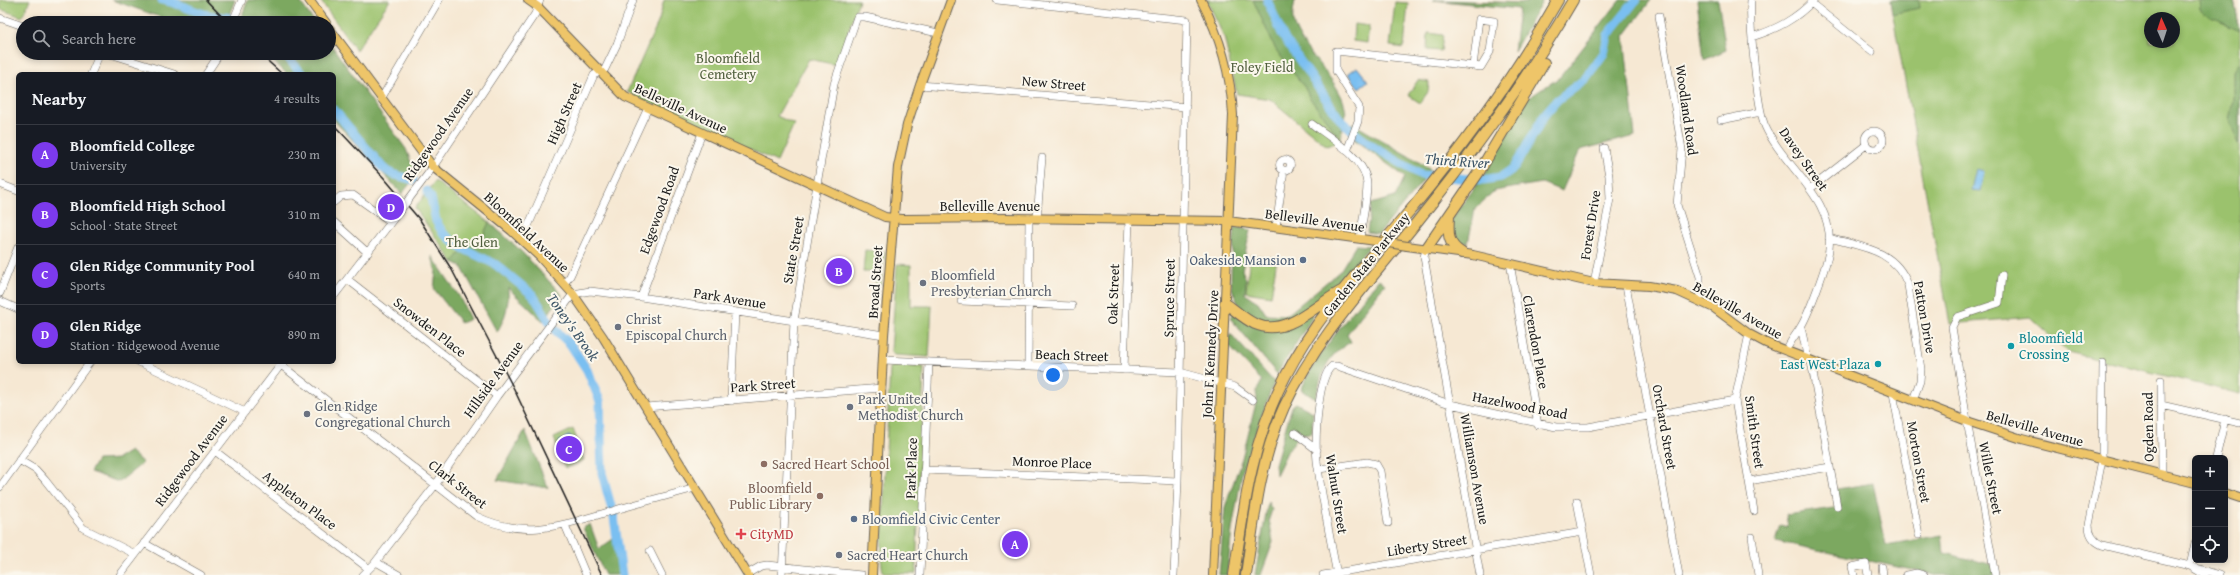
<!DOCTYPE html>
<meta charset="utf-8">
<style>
:root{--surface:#171b24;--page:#20242c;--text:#f1f3f6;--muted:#9ea1a6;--line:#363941;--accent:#7c3aed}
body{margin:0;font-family:"Gentium Book Plus",serif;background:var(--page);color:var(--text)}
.controls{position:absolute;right:12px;bottom:12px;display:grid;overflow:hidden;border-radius:6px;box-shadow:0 2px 6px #0003}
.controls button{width:36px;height:36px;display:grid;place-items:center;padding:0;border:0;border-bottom:1px solid var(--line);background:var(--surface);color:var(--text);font:20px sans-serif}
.compass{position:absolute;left:2144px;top:12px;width:36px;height:36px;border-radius:50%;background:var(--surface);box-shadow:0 2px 6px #0003;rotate:357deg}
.you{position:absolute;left:1053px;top:375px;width:14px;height:14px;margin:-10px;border:3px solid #fff;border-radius:50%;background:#1a73e8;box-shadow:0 0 0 6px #1a73e833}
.badge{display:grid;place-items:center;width:26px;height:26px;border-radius:50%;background:var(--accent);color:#fff;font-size:13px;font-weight:700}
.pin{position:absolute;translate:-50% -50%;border:2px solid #fff;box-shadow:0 1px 4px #0006}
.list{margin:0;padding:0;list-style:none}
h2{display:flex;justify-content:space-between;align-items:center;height:52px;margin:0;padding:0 16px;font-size:17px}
h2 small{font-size:13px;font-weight:400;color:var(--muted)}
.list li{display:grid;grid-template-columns:26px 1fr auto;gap:12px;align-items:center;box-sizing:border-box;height:60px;padding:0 16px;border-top:1px solid var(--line)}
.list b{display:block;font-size:15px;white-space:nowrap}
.list p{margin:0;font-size:13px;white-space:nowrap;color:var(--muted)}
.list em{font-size:13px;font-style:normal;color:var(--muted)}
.icon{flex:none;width:22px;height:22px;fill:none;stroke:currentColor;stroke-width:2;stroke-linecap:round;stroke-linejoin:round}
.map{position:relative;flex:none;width:2240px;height:575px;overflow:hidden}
.search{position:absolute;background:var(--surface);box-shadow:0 2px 6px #0003;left:16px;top:16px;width:320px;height:44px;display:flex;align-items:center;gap:10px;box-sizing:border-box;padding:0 14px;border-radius:22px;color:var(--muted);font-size:15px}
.panel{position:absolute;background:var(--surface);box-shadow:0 2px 6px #0003;left:16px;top:72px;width:320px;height:292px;border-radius:6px}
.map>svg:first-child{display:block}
.green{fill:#9bc26d;stroke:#5c6f44;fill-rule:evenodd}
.forest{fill:#7ca860;stroke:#4c623e}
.water{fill:#7abff1;stroke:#4b6e86}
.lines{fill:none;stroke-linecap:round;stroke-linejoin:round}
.river{stroke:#7abff1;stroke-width:9}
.minor-casing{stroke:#68635c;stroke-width:8}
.major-casing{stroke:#68635c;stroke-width:10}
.highway-casing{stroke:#68635c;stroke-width:12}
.minor{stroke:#fff;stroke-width:7}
.major{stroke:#eec569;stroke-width:8}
.highway{stroke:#eec569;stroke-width:10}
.rail{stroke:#1c1c1c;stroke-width:1.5}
.minor-bridge-casing{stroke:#68635c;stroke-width:8;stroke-linecap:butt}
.major-bridge-casing{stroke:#68635c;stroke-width:10;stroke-linecap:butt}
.minor-bridge{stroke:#fff;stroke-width:7}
.major-bridge{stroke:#eec569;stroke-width:8}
.service-dot{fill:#5c6f8a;stroke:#fbf7ec;stroke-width:1.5}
.worship-dot{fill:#6b7280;stroke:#fbf7ec;stroke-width:1.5}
.culture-dot{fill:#0f9aa8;stroke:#fbf7ec;stroke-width:1.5}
.education-dot{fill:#8d6e63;stroke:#fbf7ec;stroke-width:1.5}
.health-dot{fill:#e0444e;stroke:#fbf7ec;stroke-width:1.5}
.labels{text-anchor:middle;stroke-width:4;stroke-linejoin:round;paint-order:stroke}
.park-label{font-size:14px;fill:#4f5e3c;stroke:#fbf7ec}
.street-label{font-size:14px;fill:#1c1c1c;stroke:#fbf7ec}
.service-label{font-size:14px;fill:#4e5e75;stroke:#fbf7ec;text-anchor:end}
.worship-label{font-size:14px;fill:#5b616d;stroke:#fbf7ec;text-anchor:start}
.culture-label{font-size:14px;fill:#0d838f;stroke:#fbf7ec;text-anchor:start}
.education-label{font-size:14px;fill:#785e54;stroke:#fbf7ec;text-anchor:start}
.health-label{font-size:14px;fill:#be3a42;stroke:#fbf7ec;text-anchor:start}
.water-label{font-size:15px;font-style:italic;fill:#3d5567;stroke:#fbf7ec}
</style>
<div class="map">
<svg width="2240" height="575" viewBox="0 0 2240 575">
<rect width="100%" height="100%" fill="#fbf7ec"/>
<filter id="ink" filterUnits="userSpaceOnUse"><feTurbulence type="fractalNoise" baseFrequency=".025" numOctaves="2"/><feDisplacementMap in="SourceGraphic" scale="8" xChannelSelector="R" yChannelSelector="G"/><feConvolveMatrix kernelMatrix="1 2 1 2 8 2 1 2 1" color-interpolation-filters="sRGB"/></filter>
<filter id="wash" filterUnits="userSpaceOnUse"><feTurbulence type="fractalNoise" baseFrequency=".012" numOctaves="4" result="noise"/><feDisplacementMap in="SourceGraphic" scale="16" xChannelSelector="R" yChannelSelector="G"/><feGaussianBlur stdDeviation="0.9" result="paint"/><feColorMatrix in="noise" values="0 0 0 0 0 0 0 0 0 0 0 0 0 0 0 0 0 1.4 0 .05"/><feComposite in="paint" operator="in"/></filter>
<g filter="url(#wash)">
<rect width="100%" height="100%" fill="#f6e8d3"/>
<path class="green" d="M0,0H30L22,17L0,9Z
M320,0H390L356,50Z
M664,0H859L837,65L809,59L777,116L794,124L777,162L627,92L659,20Z
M1207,0H1265L1284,44L1343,129L1339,141L1327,146L1270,99L1237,94L1224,37Z
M1890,0H2234L2240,31V394L2068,352L2030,317L1950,324ZM2150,18H2174V42H2150Z
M1395,2L1408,3L1404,48L1390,46Z
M1354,24L1369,26L1367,43L1353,41Z
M1428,33L1443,35L1441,51L1427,50Z
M1418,80L1429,82L1428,92L1420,103L1408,95Z
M435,181L489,222L520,250L562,295L543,321L508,287L453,262L415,208Z
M865,250L885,252L881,285H877L871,272H863Z
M1250,255L1277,258L1271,296L1246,292Z
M897,264L911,265V306H932L929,357L894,355L891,351Z
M893,366L924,367L916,574L883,573L881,559L890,368Z
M573,429L584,460L565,468L554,438Z"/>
<path class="forest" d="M112,0H235L226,23H177Z
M248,0H299L315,23H239Z
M1253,0H1295C1294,6 1292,15 1293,21C1300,58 1370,98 1337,135L1309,97L1305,88L1276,50Z
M1433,0L1527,3V0H1543L1514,51L1519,9Z
M1620,0H1651L1624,36L1635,136L1580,150L1562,191L1542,183L1494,191L1475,209L1468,243L1454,241L1450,229L1453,217L1484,175L1527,99L1560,77Z
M1697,0H1718L1726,50L1704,60Z
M1890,0H1918L1919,8L1892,14Z
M2199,0H2234L2240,31L2211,18L2200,9Z
M329,42L406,149L411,162L420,171L402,194L334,120V74H287L265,53H329Z
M2238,63H2240V145L2229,121L2233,99V71Z
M1352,123L1429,168L1431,171L1379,234L1367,232L1371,204L1395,197L1405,177L1355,140L1350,133Z
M489,222L520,250L562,295L543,321L508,288C509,305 506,317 497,332L461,266L453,262L471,240L483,236Z
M1235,227L1250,230L1242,270L1246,279L1245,294L1258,302L1266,314L1287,315L1340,271L1356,245L1370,246C1346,273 1297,335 1257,320C1243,315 1236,302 1232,288C1229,275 1234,243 1235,227Z
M432,256L459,296L470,319L461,323L434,289L436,271Z
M1379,279L1385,284L1347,334L1351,342C1326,355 1321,374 1316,399L1301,390C1317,353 1353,311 1379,279Z
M1233,313L1265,330L1311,314L1312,318L1277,374L1230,318Z
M1230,333L1274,382L1243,468L1232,530L1227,575H1219L1225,507L1242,458L1257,399L1256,392L1262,381L1229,346Z
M1296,403L1313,412L1312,433L1300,434L1288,450L1276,475L1275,464L1292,406Z
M525,430L548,488L497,480Z
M130,451L143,463L119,482L90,472L97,460L117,459Z
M1873,483L1886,545L1942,535L1944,553L1994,565L1997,575H1936L1775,541L1780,525L1788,527L1786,515L1840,507L1837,489Z
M1268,502L1272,510L1269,519L1273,542L1261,575H1255Z
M590,524L599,549L613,539H619L624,575H605L583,528Z"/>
<path class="water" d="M1357,67L1368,81L1359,88L1348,74Z
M1976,169L1984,171L1980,191L1971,190Z
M570,435L573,440H574L578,451L571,454L568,447L562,449L559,441L562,440L566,443L564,438Z"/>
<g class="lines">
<path class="river" d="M162,0C177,2 190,10 204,14C218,18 229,15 241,23
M1267,0L1283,36L1339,118L1355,133L1372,146L1421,175L1483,180L1501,177L1514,168L1545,114L1557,100L1585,79L1604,53L1608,35L1636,0
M284,53L302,74
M334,110L383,168L392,174L413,180
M427,191L431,198L436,221L443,233L458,246L495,264L533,295L554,329L570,344L587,370L600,401L602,473L614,517L622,575"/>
</g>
</g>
<g filter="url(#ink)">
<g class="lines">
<g class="minor-casing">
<path id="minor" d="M997,0L1187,20L1178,481L1174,575
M1751,0C1749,21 1757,107 1765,126C1784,168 1835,198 1829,249C1828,263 1808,316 1800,328C1795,336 1789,343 1786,351
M1811,3L1872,52
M1659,16L1682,149L1677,205L1700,277V300
M0,18L23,26
M232,23L242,0
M1752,37C1777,29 1796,19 1814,0
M107,53L174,74
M91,74L100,53
M206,74L220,53
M920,85L1186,107
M381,99L439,0
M1721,120L1761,112
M1312,124C1329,137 1367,159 1367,184C1367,202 1362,221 1360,239
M1865 140a9 9 0 1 1 18 0a9 9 0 1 1-18 0Z
M1347,151L1358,121L1359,107L1336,71V51L1473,66L1479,19L1494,21L1490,52L1481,67L1473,66
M1279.5 165a5.5 5.5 0 1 1 11 0a5.5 5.5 0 1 1-11 0Z
M0,184L18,191
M1811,188L1866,145
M409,199L433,167L535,14L540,0
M334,202L341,196L353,195L391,222
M1037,218L1042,158
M334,222L368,253
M1276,227L1284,170
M1829,238C1861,247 1895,249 1908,285L1921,369L1920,381L1913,400
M522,240L594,75L605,69L617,44L633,0
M1426,249L1424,257L1480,575
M1510,263L1538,425
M347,279L497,396
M1594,283L1610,199L1609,176L1604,148
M564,284L570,276L648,108
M1626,285L1679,575
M0,293L18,247
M334,296L398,213
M641,297L702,133
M0,301L18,309
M961,301L1072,306
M1801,327L1808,360
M1749,334L1735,400L1754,511
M883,360L1180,372L1235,387L1253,400
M1811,361L1837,506
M139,362L245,412
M2103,363L2102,460L2089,525C2089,535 2093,541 2102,545L2190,566L2205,575
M281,365L476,516C526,540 562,525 612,511C639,503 667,496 695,488
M1028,366L1029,218
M1124,370L1129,219
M2161,380L2162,474
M1893,393L1919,535
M731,401L735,312
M2161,405L2240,423
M646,407L882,388
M1295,433L1317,450
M215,451L369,569
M2216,458L2225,419
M19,460L36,470L45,480L83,528L135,554
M1319,469L1367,462L1376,464L1380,471L1388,523
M924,470L1178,481
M1749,481L1830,467
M0,487L90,362
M1577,501L1591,575
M565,525L586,575
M1752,537L1758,575
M144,543L201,575
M2195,543L2190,566L2220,575
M650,551L662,575
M376,562L399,575
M1882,567L1883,575
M747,574L761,566L767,565L861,575
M120,575L283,362
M363,575L374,564L436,484L497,396L573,294L590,291L641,297L884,335
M782,575L794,321L834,84L857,17H865L938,33
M920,575L929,362
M1323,575L1583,532
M1337,575C1330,537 1322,499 1317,461C1315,442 1317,378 1332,366H1337L1450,404L1556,427H1588L1735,400
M1854,575L1852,567L1866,564L1868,575
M1906,575L1917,573L1924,575
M1995,575L1967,421L1952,327L1957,317L1999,303L2002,275"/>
</g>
<g class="major-casing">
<path id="major" d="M309,0L326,23
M528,0L538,7L625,97L885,217L902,219L1007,218L1228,221L1376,241
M1201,0C1220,36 1231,74 1233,115L1213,575
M329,28L433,167L512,231L539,256L573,294L603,337L748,575
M1407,246L1473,255L1594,283L1649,286L1677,291L1714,308L1749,334L1766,343L1967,421L2022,439L2195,483
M2225,493L2240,498
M872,575L884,335L898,167L907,125L920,85L951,0"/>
</g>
<g class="highway-casing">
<path id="highway" d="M1449,217C1448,233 1447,244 1462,253
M1426,249L1479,172L1544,63
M1225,303C1235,310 1244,319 1255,324C1288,338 1317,303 1343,290
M1234,575C1244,505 1252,440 1285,377C1317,314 1368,261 1413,207C1467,142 1516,74 1558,0
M1246,575C1254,519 1260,460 1284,407C1318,334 1375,276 1424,213C1479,145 1529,76 1573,0"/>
</g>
<use href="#minor" class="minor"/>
<use href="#major" class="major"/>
<use href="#highway" class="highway"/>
<path class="rail" d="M206,0L228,23
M259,53L282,74
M334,125L384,178L420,220L452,270L514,389L602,575"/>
<g class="minor-bridge-casing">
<path id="minor-bridge" d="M398,213L409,199"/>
</g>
<g class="major-bridge-casing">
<path id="major-bridge" d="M1376,241L1407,246"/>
</g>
<use href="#minor-bridge" class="minor-bridge"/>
<use href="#major-bridge" class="major-bridge"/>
</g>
</g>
<g class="service-dot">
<circle cx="1303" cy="260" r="4"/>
<circle cx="854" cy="519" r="4"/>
</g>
<g class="worship-dot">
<circle cx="923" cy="283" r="4"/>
<circle cx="618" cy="327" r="4"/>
<circle cx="850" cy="407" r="4"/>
<circle cx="307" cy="414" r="4"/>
<circle cx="839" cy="555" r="4"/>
</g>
<g class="culture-dot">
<circle cx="2011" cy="346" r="4"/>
<circle cx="1878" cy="364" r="4"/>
</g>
<g class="education-dot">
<circle cx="764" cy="464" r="4"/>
<circle cx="820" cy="496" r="4"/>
</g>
<path class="health-dot" d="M739 528h4v4h4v4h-4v4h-4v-4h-4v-4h4z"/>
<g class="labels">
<g class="park-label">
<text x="728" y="63">Bloomfield<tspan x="728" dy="16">Cemetery</tspan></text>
<text x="1262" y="72">Foley Field</text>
<text x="472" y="247">The Glen</text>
</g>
<g class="street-label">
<text transform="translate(1054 83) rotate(5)" y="5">New Street</text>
<text transform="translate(681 108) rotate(25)" y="5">Belleville Avenue</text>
<text transform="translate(1687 110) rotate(82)" y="5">Woodland Road</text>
<text transform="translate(564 113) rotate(-66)" y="5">High Street</text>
<text transform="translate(438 134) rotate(-55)" y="5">Ridgewood Avenue</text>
<text transform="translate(1804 159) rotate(55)" y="5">Davey Street</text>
<text x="990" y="211">Belleville Avenue</text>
<text transform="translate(659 210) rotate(-70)" y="5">Edgewood Road</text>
<text transform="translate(1315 220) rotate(8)" y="5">Belleville Avenue</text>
<text transform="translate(1590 225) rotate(-81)" y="5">Forest Drive</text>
<text transform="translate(527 232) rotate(43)" y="5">Bloomfield Avenue</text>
<text transform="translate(793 250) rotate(-80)" y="5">State Street</text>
<text transform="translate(1366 264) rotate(-51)" y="5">Garden State Parkway</text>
<text transform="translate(875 282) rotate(-86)" y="5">Broad Street</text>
<text transform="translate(1113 294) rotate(-88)" y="5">Oak Street</text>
<text transform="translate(730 298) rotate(9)" y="5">Park Avenue</text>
<text transform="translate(1169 298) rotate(-89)" y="5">Spruce Street</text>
<text transform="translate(1738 310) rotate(30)" y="5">Belleville Avenue</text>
<text transform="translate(1925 317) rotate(80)" y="5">Patton Drive</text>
<text transform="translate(430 327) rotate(38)" y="5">Snowden Place</text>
<text transform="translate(1536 342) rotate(80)" y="5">Clarendon Place</text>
<text transform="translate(1210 354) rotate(-87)" y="5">John F. Kennedy Drive</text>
<text transform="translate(1072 355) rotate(2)" y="5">Beach Street</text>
<text transform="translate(493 379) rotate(-54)" y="5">Hillside Avenue</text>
<text transform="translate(763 385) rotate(-4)" y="5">Park Street</text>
<text transform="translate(1520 405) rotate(11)" y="5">Hazelwood Road</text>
<text transform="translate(1665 427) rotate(80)" y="5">Orchard Street</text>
<text transform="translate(2148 427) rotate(-91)" y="5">Ogden Road</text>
<text transform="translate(2035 428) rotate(16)" y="5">Belleville Avenue</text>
<text transform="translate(1755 432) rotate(82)" y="5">Smith Street</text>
<text transform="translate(191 460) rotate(-53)" y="5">Ridgewood Avenue</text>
<text transform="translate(1052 462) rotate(2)" y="5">Monroe Place</text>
<text transform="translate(1919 462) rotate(80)" y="5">Morton Street</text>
<text transform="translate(911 468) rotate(-88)" y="5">Park Place</text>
<text transform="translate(1475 469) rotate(80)" y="5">Williamson Avenue</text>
<text transform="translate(1991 478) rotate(79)" y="5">Willet Street</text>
<text transform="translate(458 484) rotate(38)" y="5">Clark Street</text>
<text transform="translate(1337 494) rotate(81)" y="5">Walnut Street</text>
<text transform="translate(300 500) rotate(37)" y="5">Appleton Place</text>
<text transform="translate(1427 545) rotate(-9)" y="5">Liberty Street</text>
</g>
<g class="service-label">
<text x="1295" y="265">Oakeside Mansion</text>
<text x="862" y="524" text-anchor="start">Bloomfield Civic Center</text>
</g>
<g class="worship-label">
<text x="931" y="280">Bloomfield<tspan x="931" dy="16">Presbyterian Church</tspan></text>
<text x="626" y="324">Christ<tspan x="626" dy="16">Episcopal Church</tspan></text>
<text x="858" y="404">Park United<tspan x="858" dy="16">Methodist Church</tspan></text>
<text x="315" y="411">Glen Ridge<tspan x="315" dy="16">Congregational Church</tspan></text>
<text x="847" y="560">Sacred Heart Church</text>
</g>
<g class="culture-label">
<text x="2019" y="343">Bloomfield<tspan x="2019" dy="16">Crossing</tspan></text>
<text x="1870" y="369" text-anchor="end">East West Plaza</text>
</g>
<g class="education-label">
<text x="772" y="469">Sacred Heart School</text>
<text x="812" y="493" text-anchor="end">Bloomfield<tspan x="812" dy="16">Public Library</tspan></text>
</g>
<g class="health-label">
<text x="750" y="539">CityMD</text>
</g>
<g class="water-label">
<text transform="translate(1457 161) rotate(4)" y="5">Third River</text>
<text transform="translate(573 327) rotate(55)" y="5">Toney's Brook</text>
</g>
</g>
</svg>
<div class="controls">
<button>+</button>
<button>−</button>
<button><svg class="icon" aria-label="locate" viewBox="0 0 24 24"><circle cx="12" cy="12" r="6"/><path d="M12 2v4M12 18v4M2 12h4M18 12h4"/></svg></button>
</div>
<svg class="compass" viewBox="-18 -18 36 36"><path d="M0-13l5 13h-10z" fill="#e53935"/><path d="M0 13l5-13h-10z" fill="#9ea1a6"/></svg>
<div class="you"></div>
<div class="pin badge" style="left:1015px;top:544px">A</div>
<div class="pin badge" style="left:839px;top:271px">B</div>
<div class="pin badge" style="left:569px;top:449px">C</div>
<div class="pin badge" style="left:391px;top:207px">D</div>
<div class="search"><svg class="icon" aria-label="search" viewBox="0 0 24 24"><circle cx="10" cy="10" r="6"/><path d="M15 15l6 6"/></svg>Search here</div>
<section class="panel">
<h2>Nearby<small>4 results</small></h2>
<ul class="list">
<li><span class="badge">A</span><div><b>Bloomfield College</b><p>University</p></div><em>230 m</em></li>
<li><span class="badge">B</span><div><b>Bloomfield High School</b><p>School · State Street</p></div><em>310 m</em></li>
<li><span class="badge">C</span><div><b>Glen Ridge Community Pool</b><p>Sports</p></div><em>640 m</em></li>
<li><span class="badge">D</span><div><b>Glen Ridge</b><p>Station · Ridgewood Avenue</p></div><em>890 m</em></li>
</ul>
</section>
</div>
